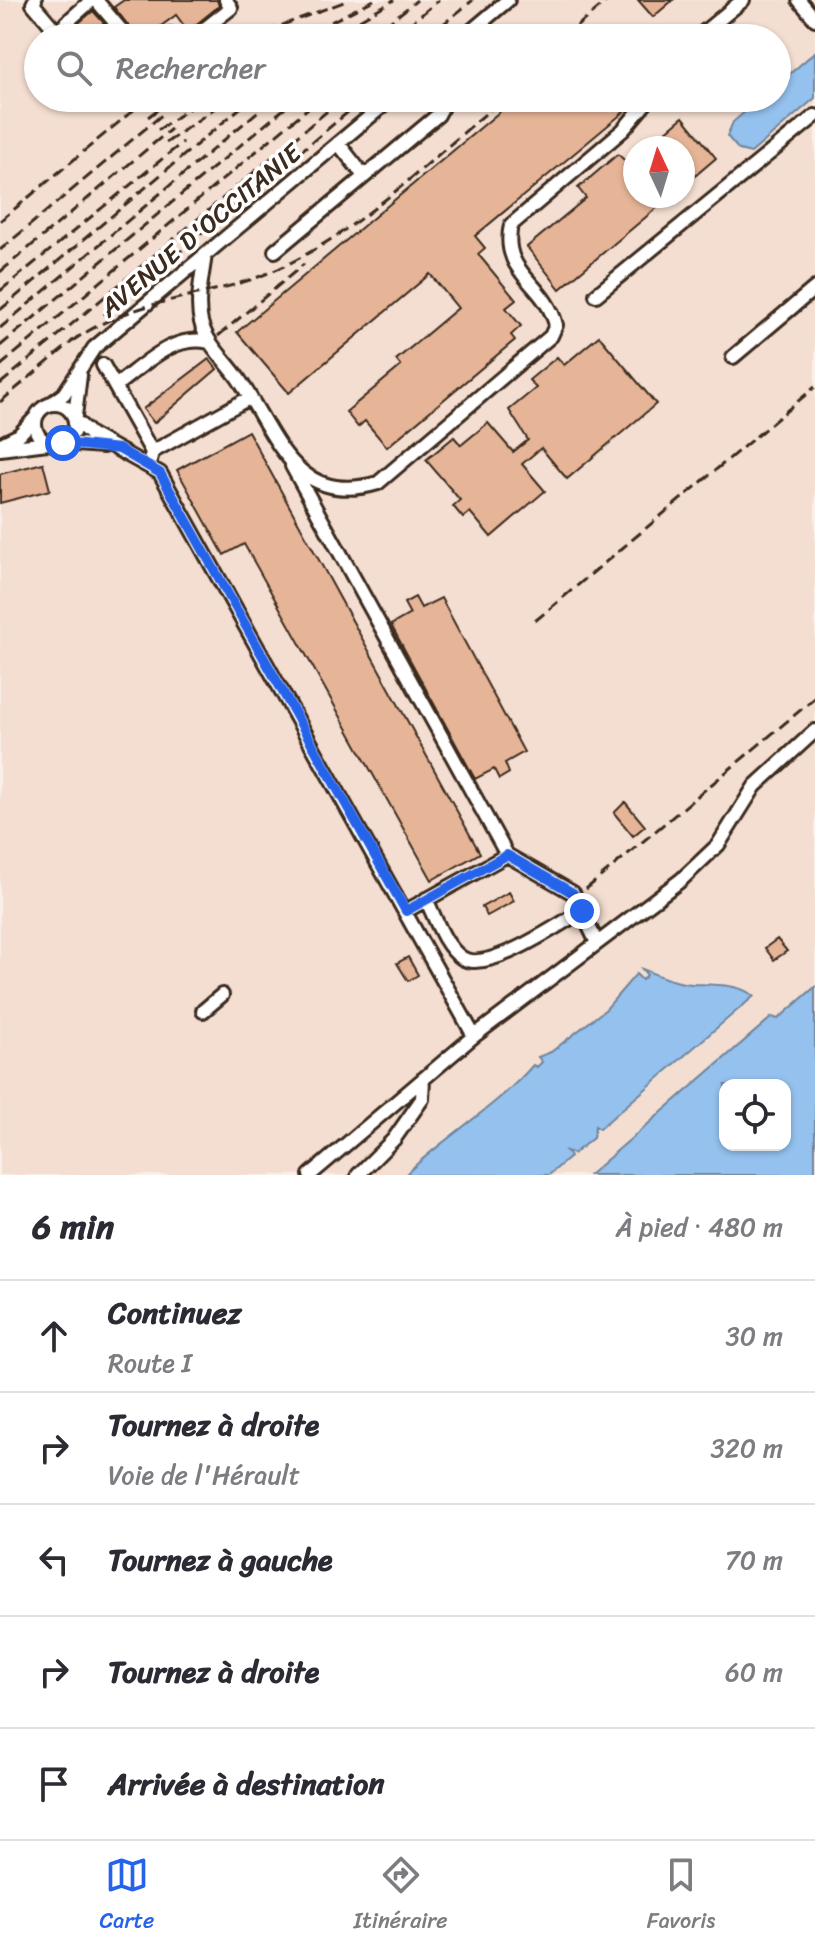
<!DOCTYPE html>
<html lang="fr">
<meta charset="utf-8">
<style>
:root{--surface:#fff;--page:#f7f7f7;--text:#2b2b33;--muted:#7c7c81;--line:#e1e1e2;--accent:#2563eb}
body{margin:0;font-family:Sriracha,sans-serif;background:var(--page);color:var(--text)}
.controls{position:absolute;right:24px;bottom:24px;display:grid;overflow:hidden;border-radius:16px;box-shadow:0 2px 6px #0004}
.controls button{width:72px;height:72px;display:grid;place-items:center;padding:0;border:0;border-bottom:2px solid var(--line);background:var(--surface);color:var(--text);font:40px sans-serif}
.compass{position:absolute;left:623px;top:136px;width:72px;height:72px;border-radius:50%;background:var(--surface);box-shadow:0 2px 6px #0004;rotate:356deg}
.stop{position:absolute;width:24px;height:24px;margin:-18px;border:6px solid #2563eb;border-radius:50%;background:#fff}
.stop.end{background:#2563eb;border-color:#fff;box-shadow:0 2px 8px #0008}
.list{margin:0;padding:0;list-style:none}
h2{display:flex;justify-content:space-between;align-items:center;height:104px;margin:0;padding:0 32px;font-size:34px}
h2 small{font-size:26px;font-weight:400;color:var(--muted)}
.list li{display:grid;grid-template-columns:52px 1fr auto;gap:24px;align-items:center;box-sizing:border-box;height:112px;padding:0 32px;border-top:2px solid var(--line)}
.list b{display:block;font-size:30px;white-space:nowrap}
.list p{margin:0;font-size:26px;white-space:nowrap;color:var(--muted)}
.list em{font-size:26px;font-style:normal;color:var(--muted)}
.icon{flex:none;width:44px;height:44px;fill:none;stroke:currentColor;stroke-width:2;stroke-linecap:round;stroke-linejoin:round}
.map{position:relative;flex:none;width:815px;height:1175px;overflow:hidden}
.search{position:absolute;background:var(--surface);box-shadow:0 2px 6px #0004;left:24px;right:24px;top:24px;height:88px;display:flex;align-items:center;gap:20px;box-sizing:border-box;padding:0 28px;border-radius:44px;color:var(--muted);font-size:30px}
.sheet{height:664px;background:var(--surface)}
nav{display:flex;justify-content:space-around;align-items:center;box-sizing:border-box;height:112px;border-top:2px solid var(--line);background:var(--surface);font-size:22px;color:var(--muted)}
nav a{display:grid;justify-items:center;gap:4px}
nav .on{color:var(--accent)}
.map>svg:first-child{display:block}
.built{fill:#f4ded1;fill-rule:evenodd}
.water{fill:#94c1ee;stroke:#70859b;stroke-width:2;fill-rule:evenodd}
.building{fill:#e6b597;stroke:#3b2a1e;stroke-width:2}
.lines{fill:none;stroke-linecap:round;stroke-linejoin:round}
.minor-casing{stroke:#3b2a1e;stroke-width:18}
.minor{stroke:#fff;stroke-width:12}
.rail{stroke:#3b2a1e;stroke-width:3;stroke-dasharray:12 6;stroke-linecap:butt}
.route{stroke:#2563eb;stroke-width:10}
.labels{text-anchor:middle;stroke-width:7;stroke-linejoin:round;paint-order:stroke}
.street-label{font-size:26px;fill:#3b2a1e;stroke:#fff}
</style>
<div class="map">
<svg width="815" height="1175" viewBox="0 0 815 1175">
<rect width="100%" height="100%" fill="#faf0ea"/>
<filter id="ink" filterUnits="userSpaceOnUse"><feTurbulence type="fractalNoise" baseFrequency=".0125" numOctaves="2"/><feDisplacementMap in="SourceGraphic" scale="16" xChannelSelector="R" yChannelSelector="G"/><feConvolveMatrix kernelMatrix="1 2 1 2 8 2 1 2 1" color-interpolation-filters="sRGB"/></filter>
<g filter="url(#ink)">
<path class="built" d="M0,0H815V987L589,1175H549L570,1157L565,1151L568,1149L573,1154L594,1133L596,1126L599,1129L614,1117L740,1010L741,989L713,982L692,984L667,979L646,970L648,975L641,980L635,974L606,1009L550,1052L539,1057L542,1062L536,1068L533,1065L483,1113L452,1132L405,1175H0ZM38,38H777V98H38ZM635,148H683V196H635Z"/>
<path class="water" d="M815,52V98L751,153L739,150L727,136L733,122L761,98H777V85Z
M642,969C658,975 674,983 692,984C714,985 737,983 754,996L599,1129L595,1126L593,1138L573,1154L566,1151L570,1157L549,1175H405C446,1135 496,1108 533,1065L537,1067L542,1062L538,1057L551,1052L606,1009L636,974L642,980L647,975Z
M815,987V1175H589L772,1017L778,1019ZM785,1085V1145H725V1085Z"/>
<path class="building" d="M124,0H217L219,6L188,31L176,15L145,38H138L114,7Z
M638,0H673L653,17Z
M93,11L104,23L87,38H71L68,32Z
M516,98H612L624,112L475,236L485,248L478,254L516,300L506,308L521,326L511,335L515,340L387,447L365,421L358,427L346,412L401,366L396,360L458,308L430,274L289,393L237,332Z
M683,117L716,158L683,186V148H646Z
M618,154L627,163L635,157V196H671L560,289L527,247L586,198L578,188Z
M599,336L656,404L567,479L541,448L522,464L545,491L491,537L470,512L463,518L453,506L460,500L426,460L454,437L461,445L488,423L513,452L528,440L509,410L536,388L529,380L557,357L564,365Z
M209,359L217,369L154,423L143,409Z
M248,431L480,853L432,880L244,544L224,555L177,470Z
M43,463L50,490L0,503V474Z
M415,597L421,608L441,598L524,752L505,763L509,773L499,779L494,769L475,779L391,625L410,614L404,603Z
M625,802L645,826L633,836L614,813Z
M509,892L514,901L487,916L482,907Z
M777,939L787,951L774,960L765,948Z
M408,957L418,975L408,981L397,963Z"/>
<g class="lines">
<g class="minor-casing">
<path id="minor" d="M35,0L33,4L62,38
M96,0L128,38
M799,0L815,19
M66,23L92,0
M102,38L116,25
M164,38L170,34L181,38
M193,38L231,8L226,0
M463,38L508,0
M697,38L743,0
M338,143L364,176
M275,251L438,115L447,98
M205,255C202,276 196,302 201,322C207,345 225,359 238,378C276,433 294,508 378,483L551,336L556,325C545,282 500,274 511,225L623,130L650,98
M596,295L815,116
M733,357L815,288
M103,365L152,452L149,465
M115,386C143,366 173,333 209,342
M35 424a20 20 0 1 1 40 0a20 20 0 1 1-40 0Z
M49,405L64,394L94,348L392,98
M75,416L80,375
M76,421L90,434L160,473L474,1036
M63,443L103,446
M1,444L19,435L36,417
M0,449L47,443
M152,452L249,398
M292,466L507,855L573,893L597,943
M426,899C435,917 444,946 462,958C487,974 558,925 582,911
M406,911L507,855
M203,1011L222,995
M310,1175L474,1036L681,880L718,845L755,786L815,731
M358,1175L394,1139L422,1099L423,1079"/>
</g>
<use href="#minor" class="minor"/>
<path class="rail" d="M248,38L349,0
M299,38L374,0
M328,38L394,0
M370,38L417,0
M393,38L439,0
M426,38L473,0
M563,38L608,0
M148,117L173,98
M158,130L204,98
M166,143L229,98
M0,221L148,98
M0,250L163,114
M0,272L171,129
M0,291L183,142
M0,310L252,98
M104,315L365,98
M0,328L274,98
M218,336L304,264
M71,342C140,293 212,301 282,267C365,227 433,157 504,98
M0,346L297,98
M0,366L320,98
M0,384L343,98
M0,402L80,335
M535,621L815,387
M586,889L815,698"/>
</g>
</g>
<g class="lines" filter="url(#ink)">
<path class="route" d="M63,443L119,449L160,473L406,911L507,855L573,893L582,911"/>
</g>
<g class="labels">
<g class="street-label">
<text transform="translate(200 230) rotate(-40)" y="9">AVENUE D'OCCITANIE</text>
</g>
</g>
</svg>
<div class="controls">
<button><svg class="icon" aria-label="locate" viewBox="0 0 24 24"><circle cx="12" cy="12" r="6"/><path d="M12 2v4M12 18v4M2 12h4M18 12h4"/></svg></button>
</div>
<svg class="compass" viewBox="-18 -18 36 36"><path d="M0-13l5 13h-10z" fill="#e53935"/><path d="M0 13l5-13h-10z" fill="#7c7c81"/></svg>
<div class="stop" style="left:63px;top:443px"></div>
<div class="stop end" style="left:582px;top:911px"></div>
<div class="search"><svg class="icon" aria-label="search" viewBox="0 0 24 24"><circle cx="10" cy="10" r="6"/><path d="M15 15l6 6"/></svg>Rechercher</div>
</div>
<section class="sheet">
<h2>6 min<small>À pied · 480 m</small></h2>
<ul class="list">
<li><svg class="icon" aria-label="ahead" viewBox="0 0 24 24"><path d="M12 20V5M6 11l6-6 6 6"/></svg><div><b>Continuez</b><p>Route I</p></div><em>30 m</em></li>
<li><svg class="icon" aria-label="right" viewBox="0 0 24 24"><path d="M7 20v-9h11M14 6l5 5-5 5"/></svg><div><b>Tournez à droite</b><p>Voie de l'Hérault</p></div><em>320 m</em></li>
<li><svg class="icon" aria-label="left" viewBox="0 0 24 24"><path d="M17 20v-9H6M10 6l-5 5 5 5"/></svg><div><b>Tournez à gauche</b></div><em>70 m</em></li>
<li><svg class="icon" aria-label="right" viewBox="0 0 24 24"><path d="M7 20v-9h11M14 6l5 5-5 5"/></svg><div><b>Tournez à droite</b></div><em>60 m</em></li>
<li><svg class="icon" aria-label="arrive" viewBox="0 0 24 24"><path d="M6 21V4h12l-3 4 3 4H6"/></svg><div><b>Arrivée à destination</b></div></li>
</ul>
</section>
<nav>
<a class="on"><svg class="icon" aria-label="map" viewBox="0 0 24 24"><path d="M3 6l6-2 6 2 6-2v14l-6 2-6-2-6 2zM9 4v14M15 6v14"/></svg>Carte</a>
<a><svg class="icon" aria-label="directions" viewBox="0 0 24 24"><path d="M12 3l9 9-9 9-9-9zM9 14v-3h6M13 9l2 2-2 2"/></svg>Itinéraire</a>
<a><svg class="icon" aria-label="saved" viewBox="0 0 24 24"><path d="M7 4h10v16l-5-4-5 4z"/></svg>Favoris</a>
</nav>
